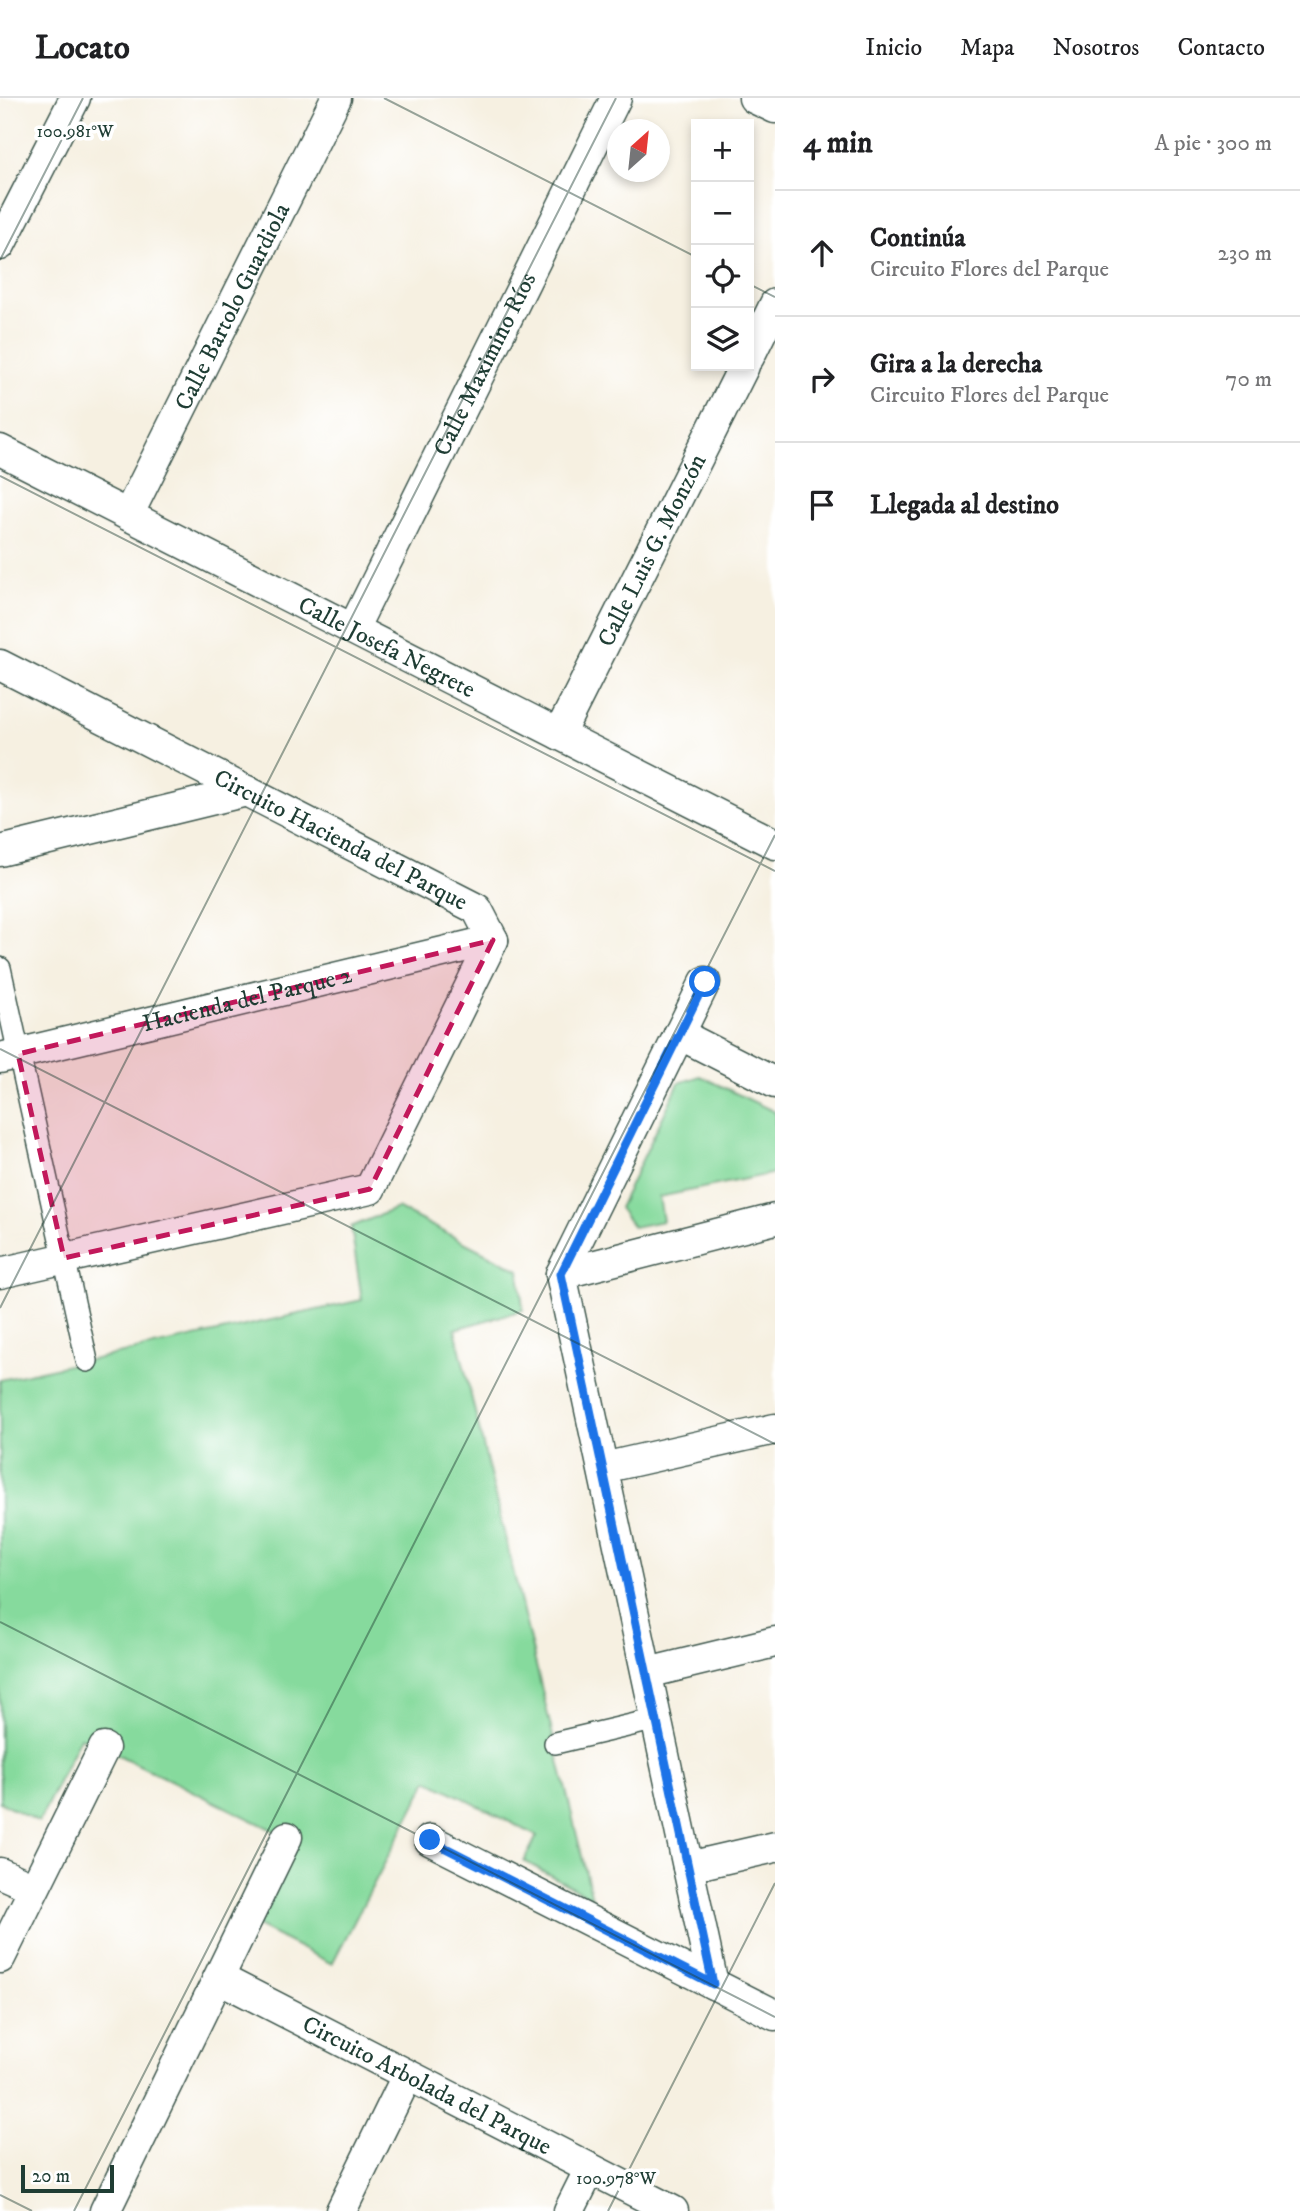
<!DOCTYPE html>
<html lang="es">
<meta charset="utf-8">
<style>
:root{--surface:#fff;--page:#f6f6f6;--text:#202124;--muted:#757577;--line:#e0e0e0}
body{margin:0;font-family:"IM FELL DW Pica",serif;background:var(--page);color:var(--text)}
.controls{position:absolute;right:21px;top:21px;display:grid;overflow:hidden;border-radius:0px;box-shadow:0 4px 10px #0003}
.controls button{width:63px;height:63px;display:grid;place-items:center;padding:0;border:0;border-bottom:2px solid var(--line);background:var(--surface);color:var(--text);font:35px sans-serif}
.compass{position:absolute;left:607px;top:21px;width:63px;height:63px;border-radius:50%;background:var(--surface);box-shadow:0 4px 10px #0003;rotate:27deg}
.scale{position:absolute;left:21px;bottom:18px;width:93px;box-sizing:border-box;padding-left:7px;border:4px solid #1f3d34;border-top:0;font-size:19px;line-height:24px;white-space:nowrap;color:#1f3d34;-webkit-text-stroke:5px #fff;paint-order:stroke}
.stop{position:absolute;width:21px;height:21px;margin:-16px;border:5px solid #1a73e8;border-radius:50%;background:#fff}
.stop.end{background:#1a73e8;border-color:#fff;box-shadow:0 2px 7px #0008}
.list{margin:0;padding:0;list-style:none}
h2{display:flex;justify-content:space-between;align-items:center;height:91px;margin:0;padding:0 28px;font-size:30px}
h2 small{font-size:23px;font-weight:400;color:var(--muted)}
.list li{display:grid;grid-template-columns:46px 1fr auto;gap:21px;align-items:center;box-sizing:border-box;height:126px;padding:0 28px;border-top:2px solid var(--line)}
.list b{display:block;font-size:26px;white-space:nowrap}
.list p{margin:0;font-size:23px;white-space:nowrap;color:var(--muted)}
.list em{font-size:23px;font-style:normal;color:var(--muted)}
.icon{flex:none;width:38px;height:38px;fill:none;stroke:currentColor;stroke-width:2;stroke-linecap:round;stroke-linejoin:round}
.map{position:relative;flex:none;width:775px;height:2113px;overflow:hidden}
header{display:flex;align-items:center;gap:42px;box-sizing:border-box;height:98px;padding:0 35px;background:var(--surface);border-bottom:2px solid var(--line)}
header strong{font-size:33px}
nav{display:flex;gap:38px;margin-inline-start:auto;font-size:24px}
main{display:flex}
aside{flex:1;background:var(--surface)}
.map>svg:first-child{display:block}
.green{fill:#86da9d;stroke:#528c68;stroke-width:2}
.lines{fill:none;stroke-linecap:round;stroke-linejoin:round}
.pedestrian-casing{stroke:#3f584e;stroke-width:24}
.minor-casing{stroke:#3f584e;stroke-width:33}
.pedestrian{stroke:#fff;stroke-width:21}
.minor{stroke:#fff;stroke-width:30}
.route{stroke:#1a73e8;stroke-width:9}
.marked{fill:#c2185b;fill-opacity:0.2;stroke:#c2185b;stroke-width:5;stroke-dasharray:14 9;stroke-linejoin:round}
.ticks{fill:none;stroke:#1f3d34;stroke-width:2;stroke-opacity:0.45}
.labels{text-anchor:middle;stroke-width:7;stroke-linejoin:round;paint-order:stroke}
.street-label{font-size:24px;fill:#1f3d34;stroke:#fff}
.ticks-label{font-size:18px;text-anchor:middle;fill:#1f3d34;stroke:#fff;stroke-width:7;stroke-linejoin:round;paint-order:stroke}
</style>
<header>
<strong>Locato</strong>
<nav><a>Inicio</a><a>Mapa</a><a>Nosotros</a><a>Contacto</a></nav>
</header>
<main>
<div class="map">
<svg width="775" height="2113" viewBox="0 0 775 2113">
<rect width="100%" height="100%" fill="#fff"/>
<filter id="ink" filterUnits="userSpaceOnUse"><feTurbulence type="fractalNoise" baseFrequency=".0143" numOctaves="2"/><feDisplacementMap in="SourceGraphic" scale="14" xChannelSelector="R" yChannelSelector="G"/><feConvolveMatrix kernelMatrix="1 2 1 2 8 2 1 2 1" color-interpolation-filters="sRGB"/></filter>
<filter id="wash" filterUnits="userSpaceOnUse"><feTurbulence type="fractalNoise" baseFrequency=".00686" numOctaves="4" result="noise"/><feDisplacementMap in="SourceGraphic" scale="28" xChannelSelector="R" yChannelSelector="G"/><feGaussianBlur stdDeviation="1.57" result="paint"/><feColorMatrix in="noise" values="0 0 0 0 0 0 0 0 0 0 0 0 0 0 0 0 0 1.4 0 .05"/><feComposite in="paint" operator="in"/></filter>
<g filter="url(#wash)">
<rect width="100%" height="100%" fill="#f6f0e1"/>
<path class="green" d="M700,978L775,1014V1075L659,1099L663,1123L633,1129L619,1110L679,985Z
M397,1110L519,1172L523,1212L455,1231L592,1800L524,1763L537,1738L428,1682L332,1866L257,1828L287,1739L104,1650L80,1639L39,1724L0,1704V1282L362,1202L351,1129Z"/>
</g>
<g filter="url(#ink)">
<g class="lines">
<g class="pedestrian-casing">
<path id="pedestrian" d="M0,870L87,1263
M555,1645L657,1621"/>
</g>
<g class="minor-casing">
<g id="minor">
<path d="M754,0L775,10"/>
<path d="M0,147L75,0"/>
<path d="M749,259L775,206"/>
<path id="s1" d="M0,352L775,746"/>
<path id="s2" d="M128,417L336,0"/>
<path id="s3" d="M353,531L616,0"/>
<path id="s4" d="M0,567L477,811L493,842L370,1091L0,1175"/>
<path id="s5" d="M559,636L744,268"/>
<path d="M0,753L247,693"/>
<path d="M705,884L561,1176L713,1886"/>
<path d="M679,936L775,985"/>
<path id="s6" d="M0,960L493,842"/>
<path d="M561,1176L775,1121"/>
<path d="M603,1370L775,1331"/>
<path d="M647,1575L775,1544"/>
<path d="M430,1742L775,1917"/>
<path d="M688,1769L775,1749"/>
<path d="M0,1775L34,1790"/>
<path d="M0,1860L104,1650"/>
<path id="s7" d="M219,1880L673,2113"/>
<path d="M105,2113L287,1739"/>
<path d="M341,2113L407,1978"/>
<path d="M569,2113L590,2071"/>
</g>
</g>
<use href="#pedestrian" class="pedestrian"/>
<use href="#minor" class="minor"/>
</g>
</g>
<g class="lines" filter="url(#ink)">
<path class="route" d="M430,1742L713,1886L561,1176L705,884"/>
</g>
<path class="marked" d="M493,842L370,1091L64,1160L18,956Z"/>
<path class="ticks" d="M384,0L696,159M0,162L83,0M749,186L775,199M0,378L775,773M0,951L775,1346M0,1210L616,0M0,1524L775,1919M0,2097L32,2113M74,2113L775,737M608,2113L775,1785"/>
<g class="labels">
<g class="street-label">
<text dy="8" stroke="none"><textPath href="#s2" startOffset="233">Calle Bartolo Guardiola</textPath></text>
<text dy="8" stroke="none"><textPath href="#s3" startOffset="296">Calle Maximino Ríos</textPath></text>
<text dy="8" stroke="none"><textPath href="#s5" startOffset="206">Calle Luis G. Monzón</textPath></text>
<text dy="8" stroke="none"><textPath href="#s1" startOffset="434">Calle Josefa Negrete</textPath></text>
<text dy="8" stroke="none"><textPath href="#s4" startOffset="383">Circuito Hacienda del Parque</textPath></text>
<text dy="8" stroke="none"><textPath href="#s6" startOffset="254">Hacienda del Parque 2</textPath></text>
<text dy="8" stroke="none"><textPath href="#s7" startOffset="234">Circuito Arbolada del Parque</textPath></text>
</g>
</g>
<g class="ticks-label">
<text x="75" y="39">100.981°W</text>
<text x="616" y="2086">100.978°W</text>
</g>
</svg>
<div class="controls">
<button>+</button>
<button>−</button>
<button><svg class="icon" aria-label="locate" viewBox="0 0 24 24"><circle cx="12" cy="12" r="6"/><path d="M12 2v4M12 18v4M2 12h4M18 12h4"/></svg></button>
<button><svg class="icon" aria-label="layers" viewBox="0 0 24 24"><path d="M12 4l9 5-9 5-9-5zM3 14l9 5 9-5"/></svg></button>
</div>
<svg class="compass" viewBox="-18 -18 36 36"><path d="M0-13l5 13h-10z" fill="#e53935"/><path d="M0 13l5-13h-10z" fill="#757577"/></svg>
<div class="scale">20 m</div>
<div class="stop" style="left:705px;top:884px"></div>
<div class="stop end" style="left:430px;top:1742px"></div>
</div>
<aside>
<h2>4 min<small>A pie · 300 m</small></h2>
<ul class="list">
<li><svg class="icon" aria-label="ahead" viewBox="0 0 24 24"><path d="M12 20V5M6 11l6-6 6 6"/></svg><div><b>Continúa</b><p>Circuito Flores del Parque</p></div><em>230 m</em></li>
<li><svg class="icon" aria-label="right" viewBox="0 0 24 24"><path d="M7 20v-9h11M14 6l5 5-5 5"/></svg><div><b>Gira a la derecha</b><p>Circuito Flores del Parque</p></div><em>70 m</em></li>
<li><svg class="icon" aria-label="arrive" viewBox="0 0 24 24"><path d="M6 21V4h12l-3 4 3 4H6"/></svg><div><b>Llegada al destino</b></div></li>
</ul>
</aside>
</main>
